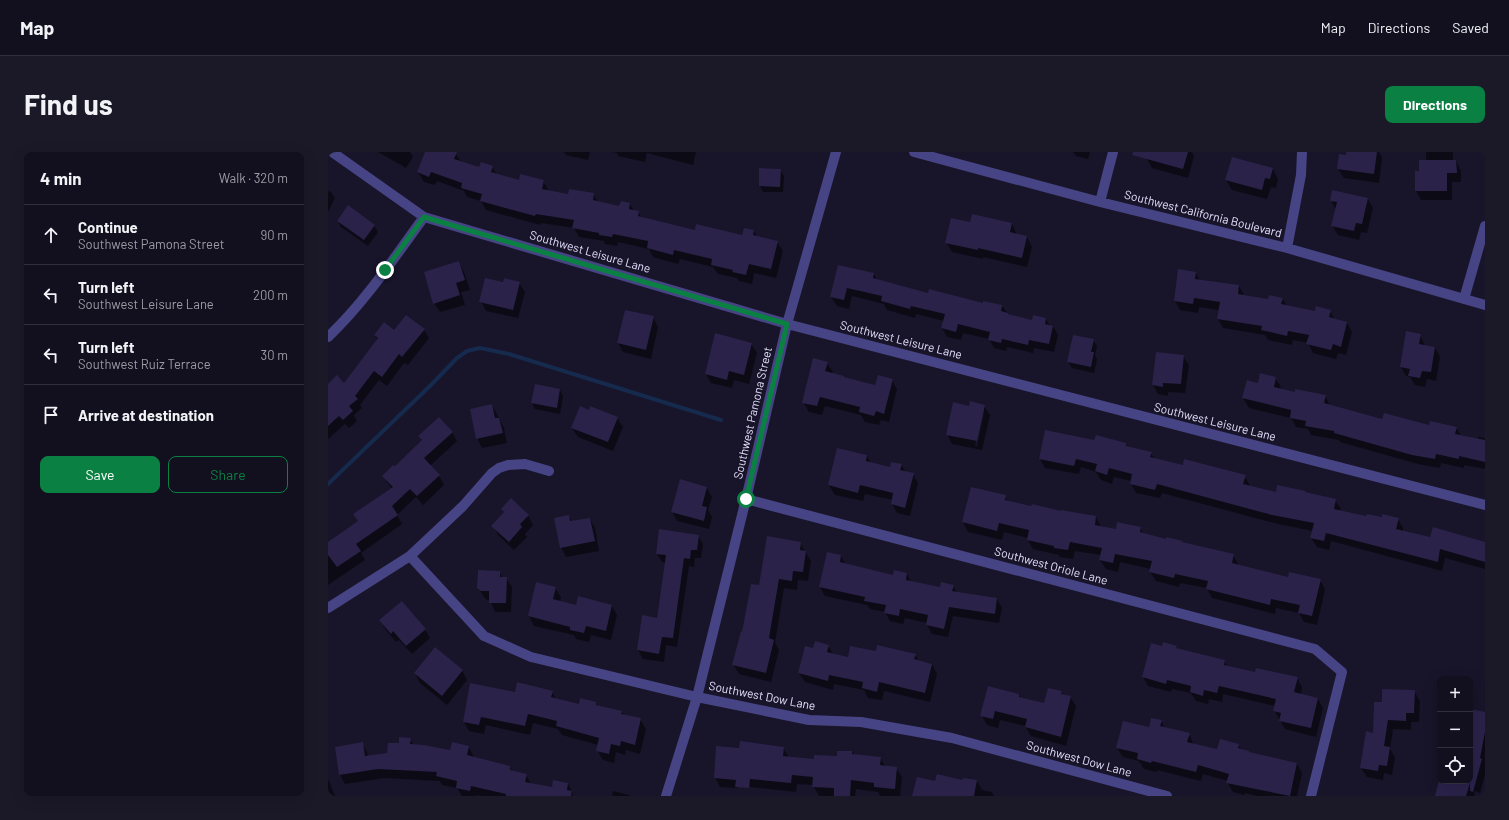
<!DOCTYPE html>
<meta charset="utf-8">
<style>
:root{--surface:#120f1f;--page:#1b1828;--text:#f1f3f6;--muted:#9c9ca4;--line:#312f3d;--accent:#0b8043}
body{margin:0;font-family:Barlow,sans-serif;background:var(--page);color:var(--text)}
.controls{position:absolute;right:12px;bottom:12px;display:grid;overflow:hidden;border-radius:8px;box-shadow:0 4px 16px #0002}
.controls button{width:36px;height:36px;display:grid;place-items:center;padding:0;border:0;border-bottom:1px solid var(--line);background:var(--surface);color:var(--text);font:20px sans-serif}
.stop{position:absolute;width:12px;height:12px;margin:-9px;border:3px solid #0b8043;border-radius:50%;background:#fff}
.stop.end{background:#0b8043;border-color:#fff;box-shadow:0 1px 4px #0008}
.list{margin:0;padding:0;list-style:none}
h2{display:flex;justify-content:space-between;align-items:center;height:52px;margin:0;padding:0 16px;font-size:17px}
h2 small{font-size:13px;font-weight:400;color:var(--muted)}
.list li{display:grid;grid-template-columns:26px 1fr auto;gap:12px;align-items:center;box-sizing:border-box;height:60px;padding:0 16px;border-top:1px solid var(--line)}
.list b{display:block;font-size:15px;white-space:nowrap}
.list p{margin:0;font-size:13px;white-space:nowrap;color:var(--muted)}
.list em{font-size:13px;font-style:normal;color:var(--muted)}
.actions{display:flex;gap:8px;padding:12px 16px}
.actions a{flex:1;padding:9px 0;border:1px solid var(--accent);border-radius:8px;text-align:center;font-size:14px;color:var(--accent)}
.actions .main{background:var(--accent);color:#fff}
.icon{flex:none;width:22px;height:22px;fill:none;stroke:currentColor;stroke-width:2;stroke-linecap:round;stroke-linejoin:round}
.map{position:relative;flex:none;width:1157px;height:644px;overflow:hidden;border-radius:8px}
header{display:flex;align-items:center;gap:24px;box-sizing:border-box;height:56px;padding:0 20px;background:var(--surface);border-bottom:1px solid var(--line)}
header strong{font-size:19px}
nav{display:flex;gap:22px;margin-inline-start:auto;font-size:14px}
.intro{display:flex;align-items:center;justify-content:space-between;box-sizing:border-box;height:96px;padding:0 24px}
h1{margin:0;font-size:28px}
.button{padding:10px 18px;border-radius:8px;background:var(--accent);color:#fff;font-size:14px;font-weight:700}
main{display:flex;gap:24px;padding:0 24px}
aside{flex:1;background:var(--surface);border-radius:8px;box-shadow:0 4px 16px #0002}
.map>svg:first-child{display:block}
.shadow{fill:#0007;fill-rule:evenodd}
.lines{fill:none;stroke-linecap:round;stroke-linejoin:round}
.stream{stroke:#152a4c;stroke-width:4}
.building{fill:#2a2249}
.minor{stroke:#464484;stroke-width:10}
.route{stroke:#0b8043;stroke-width:5}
.labels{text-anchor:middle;stroke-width:3;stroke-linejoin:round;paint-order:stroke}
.street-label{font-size:12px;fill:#e3dffc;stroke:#181429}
</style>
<header>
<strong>Map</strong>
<nav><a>Map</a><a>Directions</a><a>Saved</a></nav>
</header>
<div class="intro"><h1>Find us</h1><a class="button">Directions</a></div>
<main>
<aside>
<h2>4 min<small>Walk · 320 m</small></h2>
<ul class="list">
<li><svg class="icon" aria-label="ahead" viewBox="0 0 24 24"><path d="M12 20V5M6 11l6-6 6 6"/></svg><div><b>Continue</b><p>Southwest Pamona Street</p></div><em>90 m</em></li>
<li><svg class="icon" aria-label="left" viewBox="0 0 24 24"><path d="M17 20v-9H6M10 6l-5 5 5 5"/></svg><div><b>Turn left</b><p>Southwest Leisure Lane</p></div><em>200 m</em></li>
<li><svg class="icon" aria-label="left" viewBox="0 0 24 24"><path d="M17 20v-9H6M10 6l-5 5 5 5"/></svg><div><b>Turn left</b><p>Southwest Ruiz Terrace</p></div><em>30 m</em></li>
<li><svg class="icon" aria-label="arrive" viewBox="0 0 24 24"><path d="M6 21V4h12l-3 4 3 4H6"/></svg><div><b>Arrive at destination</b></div></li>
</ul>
<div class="actions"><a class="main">Save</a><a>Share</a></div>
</aside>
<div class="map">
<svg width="1157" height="644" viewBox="0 0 1157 644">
<rect width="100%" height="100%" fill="#181429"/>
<path class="shadow" d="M50,0H82L85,5L78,16Z
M98,0H122L128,2L133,10L152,16L164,15L169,23L191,29H215L221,39L241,43L265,42L270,50L292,55L302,52L306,59L310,60L314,66L367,80L415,84L416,77L426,79L429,85L449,90L455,99L448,126L426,121L424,132L411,129L409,126L390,122L385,115L352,107L350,112L325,105L321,97L290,90L289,94L277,92L276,89L251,85L246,76L213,71L212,73L158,58L153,49L139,45L136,39L109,29L107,33L96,30L90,20Z
M236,0H262L260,8L238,3Z
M285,0H368L365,13L319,1L317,10L290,4L289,1Z
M745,0H762L760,7L748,4Z
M821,0H864L866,4L860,26L824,16L819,7Z
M1019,0H1051L1054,6L1051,31L1016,26L1010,17L1019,4Z
M1098,0H1125V9H1128L1133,19V30H1124V48H1093L1088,39L1092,20L1098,9Z
M904,6L945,17L950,27L948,36L943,35L939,47L904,38L898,28Z
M452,18L456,24L455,40H435L432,34Z
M0,39L3,40L7,46L0,60Z
M1040,47L1045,56L1039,81L1033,80L1031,88L1010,83L1004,73L1008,57L1003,49Z
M10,69L46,74L50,80L40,94L13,75Z
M684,72L689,83L699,85L704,95L699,115L655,105V107L624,100L618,90Z
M131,111L136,120L142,138L133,140L137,153L112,160L106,151Z
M511,114L546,122L549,128L601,143L656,153L674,154L681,163L705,169L706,165L718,167L722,174H725L730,183L726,200L706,196L705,201L679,195L678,199L666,196L661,187L635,181L633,188L619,185L614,176L616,169L588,162L587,166L559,158L556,152L524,144L521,157L509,154L503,145Z
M868,121L872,129L911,134L916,143L941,148L954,146L959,154L988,160L1002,159L1007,168L1019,171L1024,180L1018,203L1010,201L1008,207L985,201L980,191L965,188L964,193L940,188L937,183L895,176L890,167L891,158L871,155L870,161L852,158L847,149Z
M191,131L197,140L190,166L158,159L153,149Z
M325,165L330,175L323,207L295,200L290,191Z
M96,178L101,186L80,213L76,211L59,234L51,228L32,253L34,256L26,263L29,269L21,276L17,272L0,287V233L16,232L50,188L47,184L66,179Z
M1092,183L1097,194L1107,195L1112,205L1108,229L1099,227L1097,235L1087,233L1082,225L1078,224L1073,215Z
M765,188L769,194L767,203L769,207L766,221L744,216L740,210Z
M423,192L429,201L421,232L406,228L404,236L383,231L378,222Z
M855,204L861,213L857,241L840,240V244L830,242L825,233Z
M499,211L505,220L504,222L548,234L564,228L569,237L561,270L553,268L551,273L537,270L533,263L497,254L494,263L481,260L475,250Z
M947,226L953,235L952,237L968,241L997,243L1002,254L1055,269L1102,274L1128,275L1133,284L1150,288V285L1157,286V317L1136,313V316L1113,311L1112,316L1090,312L1012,290L1011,288L983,283L980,277L968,275L963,266L921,256L915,246L931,232Z
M232,238L235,244L232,262L207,257L204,251Z
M164,253L176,276L179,291L154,296L149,286Z
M656,254L662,263L654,298L624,292L619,282L642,255ZM654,260H656L649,294H647Z
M289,266L295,275L285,299L250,285L244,276Z
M124,280L129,289L102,314L111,324L116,333L95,353L88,345L69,363L74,372L33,401L37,408L0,433V392L31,370L64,337L55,324L66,315L94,289L92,284Z
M767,289L798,292L799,295L823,301L827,308L855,314L917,324L922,334L949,341L977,340L978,341L1007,348L1013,357L1012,359L1039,365L1070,367L1075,376V380L1103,386L1157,391V417L1117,406L1114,419L1003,389L1001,398L989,395L983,386L985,379L950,372L834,341L832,346L808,341L803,332V329L786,325L784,332L773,328L768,320L753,315L751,322L717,316L712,307Z
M539,304L543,311L563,316L573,313L578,320L585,322L590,331L582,364L569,361L564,352L565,348L537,342L535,349L507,343L501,333Z
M379,336L384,345L380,358L384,365L381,377L349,369L344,359Z
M677,344L680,350L733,360L768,365L773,375L788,379L812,376L816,382L838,388L854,390L855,391L905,403L911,414L961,426L992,428L997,437L989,473L976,470L971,461L948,456L947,462L884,446L879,436L852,431L851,435L828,429L822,420L823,417L792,410L790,420L778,417L772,408L773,403L747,399L745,407L732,405L731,403L705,397L700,388V386L676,380L674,388L640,380L635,370Z
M174,357L200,363L205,373L197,382L199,385L186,398L170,383L165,374L176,361Z
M241,365L244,370L262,367L267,376L271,399L238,405L233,395Z
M370,384L375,392L373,406H367L366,415L361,414L349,495L338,493L336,510L315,507L310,498L315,465L330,467L338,411L334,410L329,402Z
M472,391L483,409L480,429L470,428L469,438L456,436L447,491L451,498L443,530L411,522L405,512L431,435Z
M513,404L518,413L566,424L579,422L583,430L613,437L625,434L629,440L669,447L674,456L671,471L625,464L620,485L604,482L599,473V471L577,466L575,472L562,469L557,460L542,457L539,453L497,444L492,435Z
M171,420L175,426H178L184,435L183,460H167L162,448H159L156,445L150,435Z
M209,431L227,436L233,445L232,449L248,454H284L289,463L283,488L263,483L261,490L248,487L246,483L206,474L201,464Z
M52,468L97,477L102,486L84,502L71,488L68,490L58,478Z
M824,492L834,495H848L850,498L896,509L900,515L928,522L969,526L974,535L973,543L990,547L995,556L988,585L957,577L946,558L947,554L895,542L894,550L881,547L880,552L868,549L863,541L844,537L843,540L820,534L815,525Z
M500,494L505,502L521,506L587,503L591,509L604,512L609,522L602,550L556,539L554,548L540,546L536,538L506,532L505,538L477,530L471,521L486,497Z
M134,518L139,528L119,553L92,531L87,521Z
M1086,539L1092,549L1091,570H1083V578L1065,577L1062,597L1067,605L1064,623L1056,621L1055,628L1039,625L1033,616L1046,582Z
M224,540L228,547L251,554L268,551L269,554L293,560L296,563L312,567L318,577L312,602L298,598L297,603L288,600L286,611L275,608L269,598L270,593L234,583L230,577L205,571L202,583L158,573L156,582L141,579L136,570L188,541Z
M733,540L735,543L742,545L748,554L738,594L703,584L697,574L672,568L670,576L659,573L654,564L691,543L693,546L717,552Z
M1157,561V623L1152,641L1147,639L1146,644H1108L1112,629H1142V564Z
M833,569L837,576L861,582L866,593L889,598L910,593L913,597L921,601L969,612L974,621L969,644H929L917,641L916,643L905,640L899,630L900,629L875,622L873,629L829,618V620L816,617L811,609L795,605L789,596Z
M82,587L86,594L123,600L140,594L145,603V606L182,615L184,620L198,623L203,632L224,636L240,632L245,641L244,644H154L148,643V644H134L129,636L114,633L112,629L56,626L17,632L12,623L34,591L39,600L40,605L60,602L72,592Z
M409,596H455L461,605L487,608L510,605L524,600L526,603L552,606L558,615L568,616L574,625L572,644H552L550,640L528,637L527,644H491L485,633L469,632L468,640L422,635L417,626L414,606L409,636L392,635L387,625Z
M0,627L7,644H0Z
M636,627L649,629L654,638L664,640L666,644H585L608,630L635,629Z
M285,639L301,643L302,644H284Z"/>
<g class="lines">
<path class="stream" d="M0,332L103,233L129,206L139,199L152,196L181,202L393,268"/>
</g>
<path class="building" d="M97,0H129L126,7L151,15L153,10L165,14L163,20L191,28L192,22L216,28L214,37L240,42L241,37L266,41L265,48L291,54L293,49L302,51L301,57L311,59L310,64L367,78L368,72L414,83L416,76L426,78L425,83L450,89L443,117L421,112L418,123L404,120L405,118L383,113L384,107L346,98L345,103L319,96L320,89L285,82L284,85L271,83V81L244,76L246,68L208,62L207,64L152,49L154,42L133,36L134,31L103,20L101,25L89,20Z
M805,0H860L855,17L804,3Z
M1018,0H1049L1046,22L1009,17L1011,2L1018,3Z
M904,5L945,16L942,27L937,26L934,38L897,28Z
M1091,8H1128L1129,21H1119V39H1087V19H1091Z
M431,16L453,17L452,35L431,34Z
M1004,38L1040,46L1034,72L1028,71L1026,79L1003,74L1009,50L1002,49Z
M20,53L47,73L36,88L9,69Z
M644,62L684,71L682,80L699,84L694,106L650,96V98L617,91L623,66L642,70Z
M131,109L137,128L128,131L132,143L105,152L96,120Z
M510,113L546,121L545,126L600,141L601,137L655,151V149L674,153L673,159L680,161V162L704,168L705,163L718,166L717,172L725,174L721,192L701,188L700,193L674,187L673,191L660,188L662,180L630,172L628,180L613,176L617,162L583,154L582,157L553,149L554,144L519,136L516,148L502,145Z
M850,117L868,120L867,127L911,133L910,142L940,147L941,143L955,146L953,152L987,159L988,154L1003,158L1001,165L1019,170L1013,195L1005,192L1003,198L978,192L981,183L960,179L959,184L933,178L934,174L889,167L892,150L866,146L865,152L846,149Z
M157,126L175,130L176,126L192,130L185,158L151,150Z
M297,158L326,164L318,198L289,191Z
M78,163L97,177L74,205L71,202L54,225L46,219L27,244L30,247L21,254L25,259L15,268L11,264L0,274V232L9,223L16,231L50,186L46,183L56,170L66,178Z
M1078,179L1093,182L1091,192L1107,195L1103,220L1094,219L1092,226L1080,224L1082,217L1072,215Z
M387,181L424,191L416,223L401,219L399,228L377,222Z
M745,183L766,187L763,200H766L763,215L739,210Z
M828,200L856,203L853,232L835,231V235L824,233Z
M485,206L500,210L497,219L516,224V225L547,233L550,223L565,227L556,262L548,259L546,264L531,260L532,255L492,245L489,254L474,251Z
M932,221L948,225L946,235L967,240V237L998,243L996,251L1054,267L1056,261L1101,273L1102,269L1129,275L1127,282L1157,288V310L1131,304V307L1108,302L1107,307L1084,303L1006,281V279L977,274L978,269L962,266L963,258L914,246L919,228L930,231Z
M207,232L232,237L229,256L203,251Z
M642,249L657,253L649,289L618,283L625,250L641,254Z
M164,252L167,266H171L175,281L148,287L142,257Z
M252,254L261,258L262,254L290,265L280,290L243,276Z
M111,265L125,280L96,306L112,323L89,344L82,337L64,354L70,363L28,392L33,399L9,415L0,403V390L30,369L25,362L65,335L54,324L65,313L67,314L94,288L90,284Z
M717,278L766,288L768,283L798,291V294L824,300L822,305L855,313L856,307L918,323L915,332L948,340L949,333L978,339L977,340L1008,347L1006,357L1038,364L1039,362L1054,365V362L1071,366L1068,377L1102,385L1105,375L1157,390V410L1112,397L1110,410L998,381L996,389L982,386L986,371L944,363L829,332L827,338L802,332L804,322L781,316L779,323L767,319L769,312L748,307L746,314L711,307Z
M509,296L539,303L538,309L562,315L563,310L574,312L572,318L586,321L577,356L563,352L565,341L532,333L530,341L500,333Z
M352,327L379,335L374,354L379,355L376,369L343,360Z
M643,335L678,343L677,348L703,354L704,352L733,359V358L768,364L767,373L788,377L789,370L813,375L812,380L838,387V385L855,389L854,390L906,402L904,411L960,425L961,420L993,427L984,464L970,461L972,453L943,447L942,453L878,437L880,429L847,422L846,426L821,420L824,409L787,402L785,411L771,408L774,396L742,390L740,398L726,396V394L699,388L701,378L671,371L669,379L634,370Z
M183,346L201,363L192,372L194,375L181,390L163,374L176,360L173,357Z
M241,363L242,369L262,366L267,389L232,396L226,366Z
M331,377L371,383L369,398H363L362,407L356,406L345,486L334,485L331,502L309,498L314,463L329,466L338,403L328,402Z
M439,384L473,390L472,398L478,399L475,420L465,419L464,429L451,427L441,486L446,488L438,521L404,513L413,479L414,480L423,432L431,433Z
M499,400L513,403L512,410L565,423L566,418L579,421L578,428L612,435L613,430L626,433L624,439L669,446L667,462L621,455L616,477L598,473L600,463L572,457L571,464L556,461L558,453L536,449L537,445L491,435Z
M150,418L172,419V425H179L178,451H161V439H153L149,436Z
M208,430L228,435L225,447L248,453L250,444L284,453L278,479L258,474L256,481L242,478V475L200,464Z
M74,449L98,477L78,494L65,479L63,482L51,468Z
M487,489L501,493L499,500L520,505L522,494L548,499L549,493L588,502L586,507L604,512L597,541L551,530L549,540L534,536L535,530L501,523L500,529L470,521L477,494L485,496Z
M835,490L849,494L848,496L897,508L896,513L927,520L928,516L970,525L966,540L990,546L983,576L951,569L953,561L945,559L948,547L891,534L889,541L876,538L875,544L862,540L863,534L839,528L838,532L814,525L823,491L834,494Z
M107,495L135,518L114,544L86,521Z
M189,530L225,539L223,545L251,552L252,546L268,550V553L294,559L293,562L313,566L307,593L293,589L292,594L283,592L281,602L268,599L271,586L228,574L229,569L200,562L197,574L153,565L151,573L135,570L142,531L187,540Z
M660,534L691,542V545L716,551L720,536L734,539L733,542L743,544L733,585L697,575L699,567L667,559L665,567L652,564Z
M1054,537L1087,538L1086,561H1078V569L1060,568L1056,594L1062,595L1059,614L1051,613L1050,619L1032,616L1038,579L1045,581L1046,550H1054Z
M1142,557L1157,560V580L1152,606L1154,607L1145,640L1142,639V631L1138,644H1107L1111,629H1142Z
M823,566L834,568L832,574L862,581L859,590L889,597L892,587L911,592L910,596L921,599V600L969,611L962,644L898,631L901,622L870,613L868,620L824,609L823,611L809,607L810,601L788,596L795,569L821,575Z
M71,585L83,586L82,592L96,593L122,598L124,590L141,594L139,603L182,614V618L199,622L197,630L224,635L225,628L240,631L239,638L244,639L243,644H178V642L143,634L142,639L128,636L129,629L108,624L109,620L50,617L11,623L7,595L35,590L37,604L59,601L60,591H71Z
M412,589L456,595L455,604L486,607V603L509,604V599H524V602L553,605L552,613L569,615L567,637L546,635V631L523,628L522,644H506V636L484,635L485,625L464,623L463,631L422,627L421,636L407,635L408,628L386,626L388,594L411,596Z
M609,622L634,628L635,626L649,628L646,644H584L589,625L607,629Z"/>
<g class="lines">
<path class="minor" d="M4,0L96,65L459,172L1157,353
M586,0L772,50L959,96L1157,153
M772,50L785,0
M959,96L973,23L974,0
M1136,147L1157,74
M0,185C37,150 66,106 96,65
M418,347L987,497L1014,520L983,644
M82,404L156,484L203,505L369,545L481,568L533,570L624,586L839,644
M0,456L82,404L135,354L164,321L171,316L180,313L197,312L221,319
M338,644L369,545L418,347L459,172L508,0"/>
</g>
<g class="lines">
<path class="route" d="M57,118L96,65L459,172L418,347"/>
</g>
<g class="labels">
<g class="street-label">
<text transform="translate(875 62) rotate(14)" y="4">Southwest California Boulevard</text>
<text transform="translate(262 100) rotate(16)" y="4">Southwest Leisure Lane</text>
<text transform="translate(573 188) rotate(14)" y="4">Southwest Leisure Lane</text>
<text transform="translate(425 261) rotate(-77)" y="4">Southwest Pamona Street</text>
<text transform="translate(887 270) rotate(14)" y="4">Southwest Leisure Lane</text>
<text transform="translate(723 414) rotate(15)" y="4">Southwest Oriole Lane</text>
<text transform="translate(434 544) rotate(11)" y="4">Southwest Dow Lane</text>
<text transform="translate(751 607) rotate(15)" y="4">Southwest Dow Lane</text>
</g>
</g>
</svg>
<div class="controls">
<button>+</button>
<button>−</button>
<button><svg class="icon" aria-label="locate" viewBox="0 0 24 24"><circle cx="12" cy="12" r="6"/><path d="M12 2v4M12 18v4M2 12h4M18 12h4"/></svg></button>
</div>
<div class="stop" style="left:418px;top:347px"></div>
<div class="stop end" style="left:57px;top:118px"></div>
</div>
</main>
